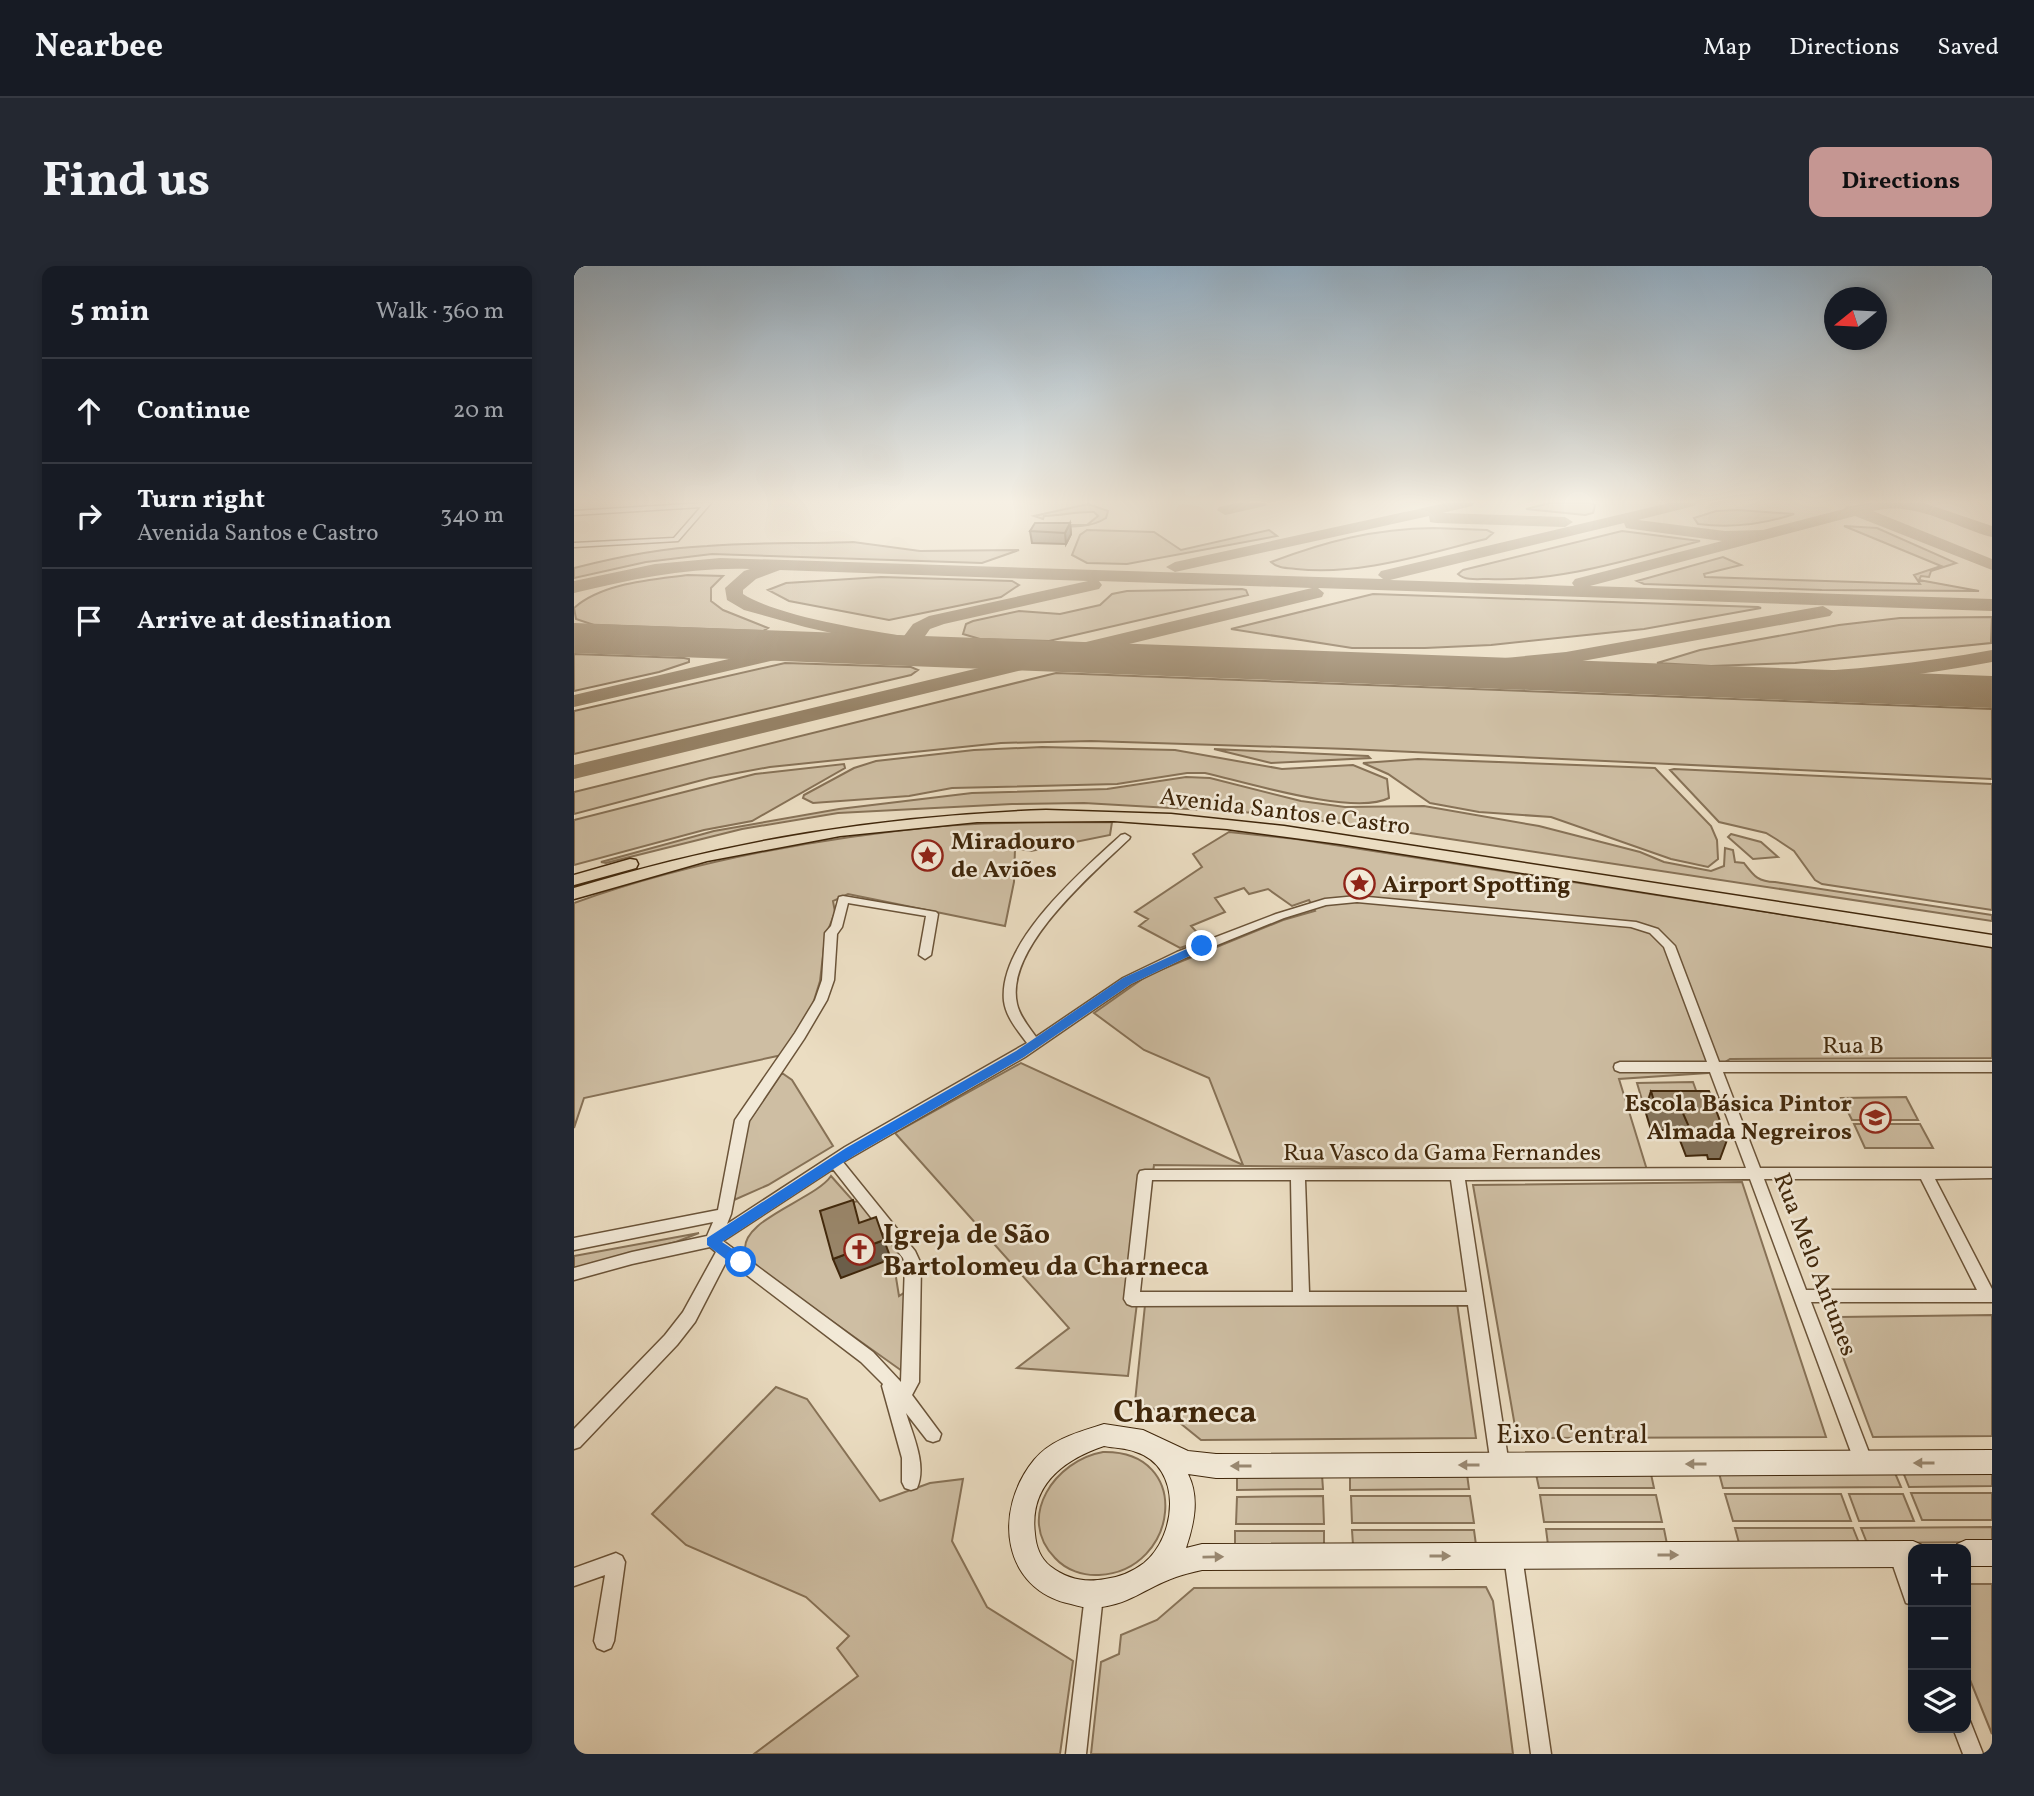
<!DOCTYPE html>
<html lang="en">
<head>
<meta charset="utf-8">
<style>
	:root { --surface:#171b24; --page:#242831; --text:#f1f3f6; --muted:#9ea1a6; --line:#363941; --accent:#c59692 }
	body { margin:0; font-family:Vollkorn,serif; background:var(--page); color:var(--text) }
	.controls { position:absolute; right:21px; bottom:21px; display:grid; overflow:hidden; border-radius:14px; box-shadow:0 4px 10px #0003 }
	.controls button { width:63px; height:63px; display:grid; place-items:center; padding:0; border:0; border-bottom:2px solid var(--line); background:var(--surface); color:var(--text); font:35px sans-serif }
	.compass { position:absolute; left:1250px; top:21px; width:63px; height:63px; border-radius:50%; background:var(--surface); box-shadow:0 4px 10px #0003; rotate:252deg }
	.stop { position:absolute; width:21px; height:21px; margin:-16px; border:5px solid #1a73e8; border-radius:50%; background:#fff }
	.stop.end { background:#1a73e8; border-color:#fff; box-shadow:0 2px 7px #0008 }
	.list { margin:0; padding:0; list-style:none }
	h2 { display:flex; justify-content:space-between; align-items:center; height:91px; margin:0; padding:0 28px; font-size:30px }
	h2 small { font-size:23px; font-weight:400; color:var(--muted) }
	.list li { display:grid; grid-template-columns:46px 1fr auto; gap:21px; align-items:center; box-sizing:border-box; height:105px; padding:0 28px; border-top:2px solid var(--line) }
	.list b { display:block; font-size:26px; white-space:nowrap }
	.list p { margin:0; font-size:23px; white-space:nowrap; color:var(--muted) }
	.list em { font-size:23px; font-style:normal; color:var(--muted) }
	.icon { flex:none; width:38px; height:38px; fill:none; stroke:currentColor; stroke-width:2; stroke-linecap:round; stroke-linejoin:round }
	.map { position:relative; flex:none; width:1418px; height:1488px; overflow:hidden; border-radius:14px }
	header { display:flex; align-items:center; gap:42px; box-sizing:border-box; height:98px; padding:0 35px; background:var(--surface); border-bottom:2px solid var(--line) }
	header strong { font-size:33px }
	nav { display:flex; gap:38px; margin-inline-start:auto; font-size:24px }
	.intro { display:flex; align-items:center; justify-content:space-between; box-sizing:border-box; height:168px; padding:0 42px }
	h1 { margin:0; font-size:49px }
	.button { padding:18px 32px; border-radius:14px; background:var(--accent); color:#111; font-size:24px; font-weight:700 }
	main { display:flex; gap:42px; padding:0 42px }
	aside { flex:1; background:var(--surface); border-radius:14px; box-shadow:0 4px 10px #0003 }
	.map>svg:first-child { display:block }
	.green { fill:#cebea3; stroke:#877257; stroke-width:2 }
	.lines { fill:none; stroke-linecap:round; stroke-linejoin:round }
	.taxiway { fill:#968266; fill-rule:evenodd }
	.runway { fill:#968266; fill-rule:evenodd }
	.minor-casing { stroke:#6b5439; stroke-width:3 }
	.secondary-casing { stroke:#40270b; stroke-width:2 }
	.primary-casing { stroke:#40270b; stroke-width:3 }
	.minor { fill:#f2e9d7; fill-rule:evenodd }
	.secondary { fill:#f2e9d7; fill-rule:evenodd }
	.primary { fill:#ebddc2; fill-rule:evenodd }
	.wall { fill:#84735b; stroke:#40270b; stroke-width:2 }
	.shaded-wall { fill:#6b5e4a; stroke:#40270b; stroke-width:2 }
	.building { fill:#99866a; stroke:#40270b; stroke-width:2 }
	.oneway { fill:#998871 }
	.route { fill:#1a73e8 }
	.labels { text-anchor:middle; stroke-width:5; stroke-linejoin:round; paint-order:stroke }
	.street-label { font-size:24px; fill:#40270b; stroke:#f2e9d7 }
	.poi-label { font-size:24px; font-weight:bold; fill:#40270b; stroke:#f2e9d7; text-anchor:start }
	.near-poi-label { font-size:28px; font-weight:bold; fill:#40270b; stroke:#f2e9d7; text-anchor:start }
	.near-street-label { font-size:28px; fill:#40270b; stroke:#f2e9d7 }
	.near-neighbourhood-label { font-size:32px; font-weight:bold; fill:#40270b; stroke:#f2e9d7 }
</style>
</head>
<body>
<header>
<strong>Nearbee</strong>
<nav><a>Map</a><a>Directions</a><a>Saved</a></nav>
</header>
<div class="intro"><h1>Find us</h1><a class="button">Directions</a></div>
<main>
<aside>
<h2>5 min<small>Walk · 360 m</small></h2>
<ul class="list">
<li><svg class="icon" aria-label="ahead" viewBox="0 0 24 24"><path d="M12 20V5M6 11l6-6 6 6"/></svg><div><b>Continue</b></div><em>20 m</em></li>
<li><svg class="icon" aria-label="right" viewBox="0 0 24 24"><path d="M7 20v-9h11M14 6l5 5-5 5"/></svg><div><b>Turn right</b><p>Avenida Santos e Castro</p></div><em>340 m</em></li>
<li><svg class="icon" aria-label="arrive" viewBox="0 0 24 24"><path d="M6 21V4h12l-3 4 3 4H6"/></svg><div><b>Arrive at destination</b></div></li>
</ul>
</aside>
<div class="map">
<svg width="1418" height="1488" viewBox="0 0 1418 1488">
	<rect width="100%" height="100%" fill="#ebddc2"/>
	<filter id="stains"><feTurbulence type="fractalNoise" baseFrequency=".00286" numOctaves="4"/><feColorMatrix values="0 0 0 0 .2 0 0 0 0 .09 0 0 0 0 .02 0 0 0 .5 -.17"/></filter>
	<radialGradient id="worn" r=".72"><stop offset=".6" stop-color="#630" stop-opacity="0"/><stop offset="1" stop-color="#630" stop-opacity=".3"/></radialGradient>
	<path class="green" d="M976,237H1016L1021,239L1019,247L1011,249L952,243Z
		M514,238L534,245L532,252C514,264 490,260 469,259H513L524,250L520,246C502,245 489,250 470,250L469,253L460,250Z
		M1164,244L1220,248C1188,259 1157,262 1124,258L1120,252L1142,245Z
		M1270,260L1303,262L1382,297L1357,305L1355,311L1347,310L1345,314L1405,325L1248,324L1070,318L1063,315L1149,291L1167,299L1130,308L1131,311L1346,318L1340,309L1367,300Z
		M860,262L913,264L919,267L912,273C850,288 786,310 722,303C713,302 703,302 697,296C753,275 799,263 860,262Z
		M513,264L580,266L607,284L695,264L703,270L553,298L513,297L498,289L506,269Z
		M1048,265L1126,275C1056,293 988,316 914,313C905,313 891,315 884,308L889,304Z
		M279,276L346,285L445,284L408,297L138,288L72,296L0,312V302C43,291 88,282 133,280C182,276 231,278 279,276Z
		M114,309L149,310L137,322V335L149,344L194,362L189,365L20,359L2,353L0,342C28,317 77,314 114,309Z
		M307,311L438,315L445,319L427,331L315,354L215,335L194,324L212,317Z
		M668,323L672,324L674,329L475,375L406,373L389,368L392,358L399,355L445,345L486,348L526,339L538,328L553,325Z
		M799,328L1184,341L1187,342L1070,363L917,379L851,382H778L657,363Z
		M1418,351L1417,377L1221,397L1137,400L1083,397L1126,384L1265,359L1326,352Z
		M0,388L110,392L115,393V396L85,406L0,425Z
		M211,397L337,401L344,404L337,409L0,488V445Z
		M482,407L1418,443V513L774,483L517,475L427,477L196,501L136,512L0,548V526Z
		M468,481L601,484L708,503L779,499L813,513L815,532C780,550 671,516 631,507H613L543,518L378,522L335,530L239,537L229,532L230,529L280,502L302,495L400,484Z
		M640,483L794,490L796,492L697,497Z
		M844,493L1081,502L1137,560L1143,574L1144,593L1134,601L1097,593L977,551L905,546L856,537L814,508L789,497Z
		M270,498L271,502L178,555L130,564L0,599V554L181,508Z
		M1100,503L1418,518V644L1248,618L1241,614L1220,585L1202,573L1192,567L1145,556L1096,504Z
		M612,511L636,512L727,535L771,541L850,540L965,560L1066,586L1090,596L1137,605L1150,600L1151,582L1159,584L1161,596L1170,597C1180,610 1184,616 1201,616L1418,649V655L790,560L683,547L510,537L438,538L264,547L168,563L32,597L27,596L140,565L265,543L398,527L533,523Z
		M538,556L536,569L457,585L441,582L440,616L431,660L274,628L259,635L261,646L251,672L246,715L238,741L208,789L10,832L0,862V637C117,595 245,572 368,560C424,555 482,557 538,556Z
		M655,566L722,573L1418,681V792L1156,793L1134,807L1045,813L1073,904L580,899L554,1110L443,1102L495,1062L321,867L447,797L669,899L635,812L570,784L520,747L574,709L709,654L741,645L735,634L718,640L694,623L675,628L670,622L641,632L651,646L617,660L630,674L606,682L565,660L574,653L561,646L628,601L619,588Z
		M1157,568L1187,576L1204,591L1179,593L1154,571Z
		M208,807L218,814L259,880L194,919L160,934L173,858Z
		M1119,816L1129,844H1071L1063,817Z
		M1332,831L1344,854H1278L1267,832Z
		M1280,858H1346L1359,882H1291Z
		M257,910L280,936L290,934L303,947L331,995L320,999L325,1030L333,1025L328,1105L189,1006L172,988C161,955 241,934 257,910Z
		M1168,916L1252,1171L943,1172L899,919Z
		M125,967L102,976L0,1003V990Z
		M883,1037L902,1172L627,1174L596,1149L561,1136L571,1039Z
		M1418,1049V1170L1299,1171L1260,1067L1265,1051Z
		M202,1121L233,1133L306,1235L356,1217L389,1213L378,1275L413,1341L499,1395L486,1488H180L284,1410L263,1382L275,1370L232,1331L112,1279L78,1248Z
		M529,1186C620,1184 605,1305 525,1309C509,1310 492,1304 481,1292C441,1251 482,1194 529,1186Z
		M1329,1206H1418V1220L1335,1221Z
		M1145,1207H1321L1327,1221L1149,1222Z
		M893,1208L895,1223L776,1224V1209Z
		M962,1208H1077L1080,1222H965Z
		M663,1209H748L749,1223L663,1224Z
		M1337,1227H1418V1254H1348Z
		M1151,1228H1267L1277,1255H1159Z
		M1275,1228H1329L1340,1255H1285Z
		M966,1229H1082L1088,1256H970Z
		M749,1230L750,1258H662L663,1231Z
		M777,1230H896L900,1257H778Z
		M1418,1261V1276L1293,1277L1287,1262Z
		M1161,1262H1279L1285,1277H1165Z
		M972,1263H1090L1093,1278L974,1279Z
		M778,1264H900L902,1279H779Z
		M661,1265H750V1280H661Z
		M1392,1318H1418V1468L1392,1404Z
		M912,1321L919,1335L939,1488H517L527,1396L545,1388L547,1369L583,1354L620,1322Z"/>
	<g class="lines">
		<path class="taxiway" d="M663,237H693L691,240L651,249L643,244L645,241Z
			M872,237H900L898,240L868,247L991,251L999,256L991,261L862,257L856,256L855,250L601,306L592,301L601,296Z
			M1095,237H1122L1120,240L1064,254L1151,265L1189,264L1270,243L1272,240L1283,239L1285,237H1350L1418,260V271C1379,261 1341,234 1299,245L1418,293V304L1281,250L1016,320L1418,333V345L744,322L750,327L748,331L0,513V499L434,395L376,389L368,392L231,361L170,344L153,334L151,322L170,305L176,303C115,301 59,313 0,327V315L81,298L146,292L809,313L804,309L807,305ZM1050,257L1052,262L1058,263L1148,275L1001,313L998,317L1000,320L816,314ZM206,304L514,315L355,350L339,358L330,370C290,364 201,349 169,328V324L182,313ZM525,315L738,322L441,393L444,389L441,385L434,383L349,373L356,363L370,358L525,323L528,319Z
			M1249,340L1259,346L1256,350L992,398L890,408L819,409L812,407L809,403L812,399L819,397L890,396L992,386Z
			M232,375L239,377L242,381L239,385L0,441V429Z
			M1418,384V396C1340,411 1261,419 1181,421C1161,421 1137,424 1117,419L1114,415L1117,411L1124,409C1223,409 1320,402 1418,384Z"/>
		<path class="runway" d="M0,357L1418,410V442L0,387Z"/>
		<defs>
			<path id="minor" d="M131,237H137L104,275L0,281V277L100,272L127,241L0,249V245Z
				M551,568L556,571L555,573C518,608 430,683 443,738C446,751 455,761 462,771L549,712L603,686L702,648L751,633L783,630L1062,656L1084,663L1101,680L1145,796H1418V806H1149L1186,902H1418V912L1361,913L1418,1023V1036H1237L1299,1197L1296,1203L1290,1205L1284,1203L1281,1197L1176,913L891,914L935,1199L932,1205L926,1207L920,1205L917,1199L894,1039L558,1040L553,1038L550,1033L564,909L566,905L571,904L1172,902L1136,806H1046L1041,804L1040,801L1041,798L1046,796H1133L1090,681L1076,667L1057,661L783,636L752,639L710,652L611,692L557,718L451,791L269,896L341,985L347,998L345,1116L338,1129L367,1168L365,1174L359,1176L353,1174L332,1147C339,1170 353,1199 343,1222L337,1224L331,1222L328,1216V1192L308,1120L309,1118L287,1096L153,994L121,1056L103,1079L6,1181L0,1183V1163L91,1069L109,1046L142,986L136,981L58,998L0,1014V1002L58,986L133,970L139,956L0,984V972L144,944L161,854L221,767L241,734L248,714L251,667L257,660L265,631L269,630L362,646L364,648L357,689L351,693L345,689L352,650L274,637L268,661L263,668L260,714L253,734L230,773L175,855L157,948L153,958L271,881L453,777C444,765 432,751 430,735C424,676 508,605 547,569ZM259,903L329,992L331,998L327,1116L299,1086L149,975ZM1190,913H1347L1403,1024H1232ZM578,914H717L719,1026H566ZM731,914H877L893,1026H735Z
				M1324,1279L1330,1282L1339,1305V1339L1332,1337L1315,1288L1318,1282Z
				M939,1281L945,1284L948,1290L977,1488H957L930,1290L933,1284Z
				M42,1287L48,1290L51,1296L40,1375L37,1382L30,1385L23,1382L20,1375L31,1309L0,1320V1302Z
				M520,1320L527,1322L529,1329L512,1488H492L511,1329L513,1322Z
				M1392,1453L1396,1455L1409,1488H1389L1379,1462H1392Z"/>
			<path id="secondary" d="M530,1158L569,1164L614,1185L642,1188L1418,1184V1208L642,1212L614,1208C626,1232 620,1258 612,1282L628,1278L1339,1275L1348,1279L1350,1283H1339V1301L628,1304C619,1306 610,1308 602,1311C570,1322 555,1340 518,1342C511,1342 504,1340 497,1338C427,1323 419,1244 460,1194C477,1173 505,1166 530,1158ZM530,1180C540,1182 552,1182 562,1186C609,1201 603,1270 570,1297C558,1306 546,1311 531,1313C510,1317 493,1313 476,1300C466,1292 462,1280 461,1268C455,1219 489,1194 530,1180Z
				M1392,1274H1418V1300H1392V1283H1381L1383,1278Z"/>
			<path id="primary" d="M472,544L597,548L710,560L1418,669V681L766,578L653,563L540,555L403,556L266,570L133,595L0,633V622C157,574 308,550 472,544Z
				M56,593L62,594L64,598L62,602L0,619V609Z"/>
		</defs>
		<use href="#minor" class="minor-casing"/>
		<use href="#secondary" class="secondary-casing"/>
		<use href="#primary" class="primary-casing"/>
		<use href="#minor" class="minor"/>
		<use href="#secondary" class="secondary"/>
		<use href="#primary" class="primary"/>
	</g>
	<path class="wall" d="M496,257L497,268L492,278L458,277L456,265Z
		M1077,825L1153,874L1146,893H1134L1133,889L1112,890L1102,864H1077L1071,844Z"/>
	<path class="shaded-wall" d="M496,257L497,268L492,278L491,267Z
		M310,974L317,993L267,1012L259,993Z"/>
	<path class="building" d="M461,257H496L491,267L456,265Z
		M1077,825H1135L1153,874H1141L1139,870H1119L1108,845H1083Z
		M279,934L285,957L302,951L310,974L259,993L246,945Z"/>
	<defs><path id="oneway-solid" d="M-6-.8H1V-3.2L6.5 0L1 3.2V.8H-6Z" transform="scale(1.75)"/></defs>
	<g class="oneway">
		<use href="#oneway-solid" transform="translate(1350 1197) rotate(180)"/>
		<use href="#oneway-solid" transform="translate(1122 1198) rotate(180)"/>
		<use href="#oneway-solid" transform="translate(895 1199) rotate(180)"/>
		<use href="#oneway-solid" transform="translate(667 1200) rotate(180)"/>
		<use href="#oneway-solid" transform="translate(1094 1289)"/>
		<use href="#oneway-solid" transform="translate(866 1290)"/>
		<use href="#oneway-solid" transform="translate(639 1291) rotate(-1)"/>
	</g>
	<linearGradient id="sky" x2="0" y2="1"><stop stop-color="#92acc0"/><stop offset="0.53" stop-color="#f6f0e4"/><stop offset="1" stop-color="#f6f0e4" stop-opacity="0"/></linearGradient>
	<rect width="1418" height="445" fill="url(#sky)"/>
	<path class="route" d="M628,676L634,680L632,682L557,718L450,791L281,889L148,976L172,992V1001H162L133,979V972L272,882L442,785L549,712Z"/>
	<defs>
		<symbol id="sight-ring" viewBox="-11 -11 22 22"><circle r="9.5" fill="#f2e9d7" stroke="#8f2418" stroke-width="1.5"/><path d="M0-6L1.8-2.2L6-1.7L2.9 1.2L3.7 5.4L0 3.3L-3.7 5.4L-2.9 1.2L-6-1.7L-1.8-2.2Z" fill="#8f2418"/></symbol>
		<symbol id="school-ring" viewBox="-11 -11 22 22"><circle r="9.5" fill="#f2e9d7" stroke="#8f2418" stroke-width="1.5"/><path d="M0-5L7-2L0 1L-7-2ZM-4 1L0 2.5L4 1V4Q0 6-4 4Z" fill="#8f2418"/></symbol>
		<symbol id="church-ring" viewBox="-11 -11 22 22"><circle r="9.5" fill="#f2e9d7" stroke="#8f2418" stroke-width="1.5"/><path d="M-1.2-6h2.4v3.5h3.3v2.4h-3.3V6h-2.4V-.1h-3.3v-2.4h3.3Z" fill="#8f2418"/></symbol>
	</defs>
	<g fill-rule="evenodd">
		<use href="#sight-ring" x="336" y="572" width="35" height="35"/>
		<use href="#sight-ring" x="768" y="600" width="35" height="35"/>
		<use href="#school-ring" x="1284" y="834" width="35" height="35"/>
		<use href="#church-ring" x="268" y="966" width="35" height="35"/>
	</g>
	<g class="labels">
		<g class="street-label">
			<text transform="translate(711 545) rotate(7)" y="8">Avenida Santos e Castro</text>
			<text x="1279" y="787">Rua B</text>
			<text x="868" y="894">Rua Vasco da Gama Fernandes</text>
			<text transform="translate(1242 998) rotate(69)" y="8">Rua Melo Antunes</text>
		</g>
		<g class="poi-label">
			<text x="377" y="583">Miradouro<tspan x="377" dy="28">de Aviões</tspan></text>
			<text x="808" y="626">Airport Spotting</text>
			<text x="1278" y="845" text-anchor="end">Escola Básica Pintor<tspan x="1278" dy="28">Almada Negreiros</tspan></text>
		</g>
		<g class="near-poi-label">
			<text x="309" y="977">Igreja de São<tspan x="309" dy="32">Bartolomeu da Charneca</tspan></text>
		</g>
		<g class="near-street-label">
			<text x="998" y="1177">Eixo Central</text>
		</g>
		<g class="near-neighbourhood-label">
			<text x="611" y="1156">Charneca</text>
		</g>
	</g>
	<rect width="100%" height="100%" filter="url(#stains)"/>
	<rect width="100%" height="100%" fill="url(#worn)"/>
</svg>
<div class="controls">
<button>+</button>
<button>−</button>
<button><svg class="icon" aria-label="layers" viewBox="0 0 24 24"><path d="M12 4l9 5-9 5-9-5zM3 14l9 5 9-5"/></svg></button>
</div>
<svg class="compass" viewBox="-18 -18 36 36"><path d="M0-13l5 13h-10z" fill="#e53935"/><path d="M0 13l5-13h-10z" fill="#9ea1a6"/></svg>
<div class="stop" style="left:167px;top:996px"></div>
<div class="stop end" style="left:628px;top:680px"></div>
</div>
</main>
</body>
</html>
